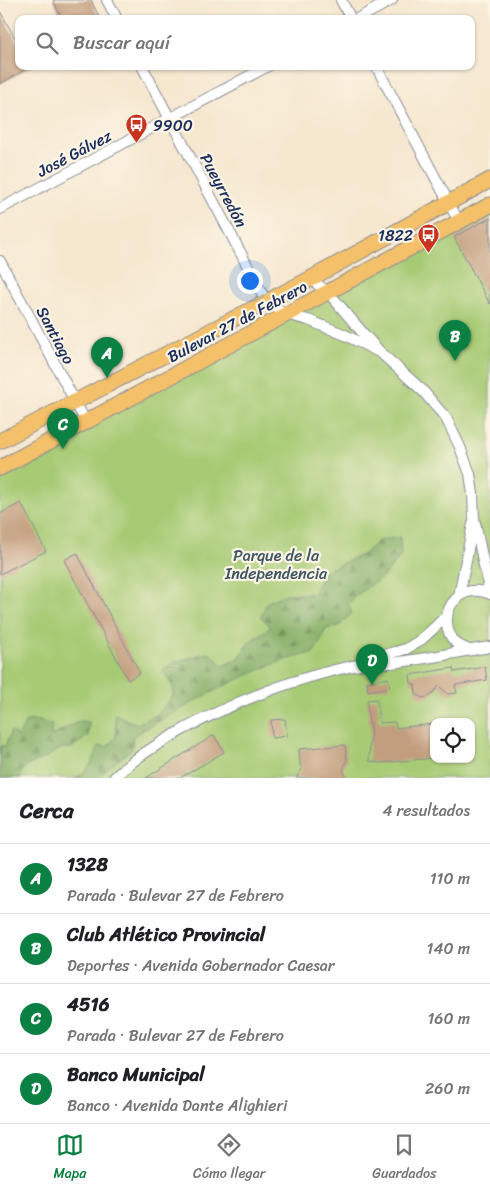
<!DOCTYPE html>
<html lang="es">
<head>
<meta charset="utf-8">
<style>
	:root { --surface:#fff; --page:#f6f6f6; --text:#202124; --muted:#757577; --line:#e0e0e0; --accent:#0b8043 }
	body { margin:0; font-family:Sriracha,sans-serif; background:var(--page); color:var(--text) }
	.controls { position:absolute; right:15px; bottom:15px; display:grid; overflow:hidden; border-radius:10px; box-shadow:0 1px 4px #0004 }
	.controls button { width:45px; height:45px; display:grid; place-items:center; padding:0; border:0; border-bottom:1px solid var(--line); background:var(--surface); color:var(--text); font:25px sans-serif }
	.you { position:absolute; left:249px; top:280px; width:18px; height:18px; margin:-12px; border:4px solid #fff; border-radius:50%; background:#1a73e8; box-shadow:0 0 0 8px #1a73e833 }
	.badge { display:grid; place-items:center; width:32px; height:32px; border-radius:50%; background:var(--accent); color:#fff; font-size:16px; font-weight:700 }
	.pin { position:absolute; translate:-50% -41px; filter:drop-shadow(0 1px 2px #0008) }
	.pin::after { content:''; position:absolute; top:26px; width:18px; height:15px; background:inherit; clip-path:polygon(0 0,100% 0,50% 100%) }
	.list { margin:0; padding:0; list-style:none }
	h2 { display:flex; justify-content:space-between; align-items:center; height:65px; margin:0; padding:0 20px; font-size:21px }
	h2 small { font-size:16px; font-weight:400; color:var(--muted) }
	.list li { display:grid; grid-template-columns:32px 1fr auto; gap:15px; align-items:center; box-sizing:border-box; height:70px; padding:0 20px; border-top:1px solid var(--line) }
	.list b { display:block; font-size:19px; white-space:nowrap }
	.list p { margin:0; font-size:16px; white-space:nowrap; color:var(--muted) }
	.list em { font-size:16px; font-style:normal; color:var(--muted) }
	.icon { flex:none; width:28px; height:28px; fill:none; stroke:currentColor; stroke-width:2; stroke-linecap:round; stroke-linejoin:round }
	.map { position:relative; flex:none; width:490px; height:778px; overflow:hidden }
	.search { position:absolute; background:var(--surface); box-shadow:0 1px 4px #0004; left:15px; right:15px; top:15px; height:55px; display:flex; align-items:center; gap:12px; box-sizing:border-box; padding:0 18px; border-radius:10px; color:var(--muted); font-size:19px }
	.sheet { height:345px; background:var(--surface) }
	nav { display:flex; justify-content:space-around; align-items:center; box-sizing:border-box; height:70px; border-top:1px solid var(--line); background:var(--surface); font-size:14px; color:var(--muted) }
	nav a { display:grid; justify-items:center; gap:2px }
	nav .on { color:var(--accent) }
	.map>svg:first-child { display:block }
	.green { fill:#a7cb74; stroke:#617d69; fill-rule:evenodd }
	.forest { fill:url(#forest-firs); stroke:#506f62 }
	.building { fill:#c39e7e }
	.lines { fill:none; stroke-linecap:round; stroke-linejoin:round }
	.minor-casing { stroke:#888b96; stroke-width:12 }
	.primary-casing { stroke:#888b96; stroke-width:17 }
	.minor { stroke:#fff; stroke-width:10 }
	.primary { stroke:#f4c16a; stroke-width:15 }
	.labels { text-anchor:middle; stroke-width:4.5; stroke-linejoin:round; paint-order:stroke }
	.poi-label { font-size:16px; fill:#1b2f5e; stroke:#fcf5e5; text-anchor:start }
	.street-label { font-size:16px; fill:#1b2f5e; stroke:#fcf5e5 }
	.park-label { font-size:16px; fill:#3e5664; stroke:#fcf5e5 }
</style>
</head>
<body>
<div class="map">
<svg width="490" height="778" viewBox="0 0 490 778">
	<defs>
		<pattern id="forest-firs" width="22" height="20" patternUnits="userSpaceOnUse" patternTransform="scale(1.25)"><rect width="22" height="20" fill="#85af66"/><path d="M5 1l3.5 6h-7zM16 11l3.5 6h-7z" fill="#6c8f57"/></pattern>
	</defs>
	<rect width="100%" height="100%" fill="#fcf5e5"/>
	<filter id="ink" filterUnits="userSpaceOnUse"><feTurbulence type="fractalNoise" baseFrequency=".02" numOctaves="2"/><feDisplacementMap in="SourceGraphic" scale="10" xChannelSelector="R" yChannelSelector="G"/><feConvolveMatrix kernelMatrix="1 2 1 2 8 2 1 2 1" color-interpolation-filters="sRGB"/></filter>
	<filter id="wash" filterUnits="userSpaceOnUse"><feTurbulence type="fractalNoise" baseFrequency=".0096" numOctaves="4" result="noise"/><feDisplacementMap in="SourceGraphic" scale="20" xChannelSelector="R" yChannelSelector="G"/><feGaussianBlur stdDeviation="1.12" result="paint"/><feColorMatrix in="noise" values="0 0 0 0 0 0 0 0 0 0 0 0 0 0 0 0 0 1.4 0 .05"/><feComposite in="paint" operator="in"/></filter>
	<g filter="url(#wash)">
		<rect width="100%" height="100%" fill="#f6e7cf"/>
		<path class="green" d="M490,205V778H0V468ZM434,722H471V759H434Z"/>
		<path class="forest" d="M400,537L401,555L385,575L358,594L348,604L352,613L339,626L326,629L322,639L313,653C301,656 290,658 279,662C228,681 180,709 133,736L132,749L96,778H74C88,775 94,758 99,746L107,747L116,737L115,714L137,724L157,715L173,696V687L163,670L175,662L206,653L211,654L223,666L239,658L250,641L271,627L261,617L267,602L286,594H313L325,571L364,554L378,541Z
			M26,721H40L52,725L51,736L80,721L89,722L88,736L71,748H62L47,757L26,766L20,775L21,778H0V747L6,745L11,731L18,737Z"/>
		<g id="blocks">
			<path class="building" d="M53,0H91L100,19H62Z
				M0,11L19,45V66H32L0,84Z
				M490,218V304L454,237Z
				M21,503L46,551L0,574V514Z
				M77,553L140,673L128,680L64,560Z
				M485,667L487,680L455,685L457,693L448,694L439,686L430,696L422,698L416,694L415,685L411,683L410,675L453,668L454,672Z
				M388,678L390,687L368,691L367,682Z
				M377,699L379,723L395,722L396,728L434,724V758L380,763L369,761L371,723L369,724L367,700Z
				M285,719L287,736L272,738L271,720Z
				M214,735L224,752L180,778H146Z
				M345,745L347,759L343,770L347,778H296L302,769L300,765L299,749Z"/>
		</g>
	</g>
	<g filter="url(#ink)">
		<use href="#blocks" fill-opacity="0" stroke="#888b96" stroke-width="1"/>
		<g class="lines">
			<defs>
				<path id="minor" d="M107,0L117,19
					M341,0L351,19
					M357,19L392,0
					M142,66L266,301L286,314L308,320L343,334L381,353
					M376,66L459,222
					M0,209L268,66
					M0,261L86,422
					M310,279L328,292L362,332L381,353L422,390L446,418L460,447L470,474L473,494L474,518L490,594
					M459,596L473,524
					M469,650C465,648 459,646 456,643C450,637 447,629 447,622C446,604 461,589 479,591C483,591 487,593 490,594
					M372,662L388,654L406,649L422,639L435,627L447,615
					M114,778C135,757 161,742 186,728C243,698 305,674 369,663C377,662 384,663 392,663C425,659 457,652 490,647"/>
				<path id="primary" d="M0,441L310,279L490,180
					M0,468L490,205"/>
			</defs>
			<use href="#minor" class="minor-casing"/>
			<use href="#primary" class="primary-casing"/>
			<use href="#minor" class="minor"/>
			<use href="#primary" class="primary"/>
		</g>
	</g>
	<defs>
		<symbol id="bus-pin" viewBox="-11 -11 22 30"><path d="M0 17L-7.5 6A9.5 9.5 0 1 1 7.5 6Z" fill="#c8321e" stroke="#fcf5e5"/><path d="M-5-6H5V4H4V6H2V4H-2V6H-4V4H-5ZM-3.5-4V0h7V-4ZM-3.5 1.2v1.5H-2V1.2ZM2 1.2v1.5H3.5V1.2Z" fill="#fff"/></symbol>
	</defs>
	<g fill-rule="evenodd">
		<use href="#bus-pin" x="124" y="112" width="25" height="34"/>
		<use href="#bus-pin" x="416" y="222" width="25" height="34"/>
	</g>
	<g class="labels">
		<g class="poi-label">
			<text x="153" y="131">9900</text>
			<text x="413" y="241" text-anchor="end">1822</text>
		</g>
		<g class="street-label">
			<text transform="translate(74 153) rotate(-28)" y="6">José Gálvez</text>
			<text transform="translate(224 190) rotate(62)" y="6">Pueyrredón</text>
			<text transform="translate(237 321) rotate(-28)" y="6">Bulevar 27 de Febrero</text>
			<text transform="translate(56 335) rotate(62)" y="6">Santiago</text>
		</g>
		<g class="park-label">
			<text x="276" y="561">Parque de la<tspan x="276" dy="18">Independencia</tspan></text>
		</g>
	</g>
</svg>
<div class="controls">
<button><svg class="icon" aria-label="locate" viewBox="0 0 24 24"><circle cx="12" cy="12" r="6"/><path d="M12 2v4M12 18v4M2 12h4M18 12h4"/></svg></button>
</div>
<div class="you"></div>
<div class="pin badge" style="left:107px;top:378px">A</div>
<div class="pin badge" style="left:455px;top:361px">B</div>
<div class="pin badge" style="left:63px;top:449px">C</div>
<div class="pin badge" style="left:372px;top:685px">D</div>
<div class="search"><svg class="icon" aria-label="search" viewBox="0 0 24 24"><circle cx="10" cy="10" r="6"/><path d="M15 15l6 6"/></svg>Buscar aquí</div>
</div>
<section class="sheet">
<h2>Cerca<small>4 resultados</small></h2>
<ul class="list">
<li><span class="badge">A</span><div><b>1328</b><p>Parada · Bulevar 27 de Febrero</p></div><em>110 m</em></li>
<li><span class="badge">B</span><div><b>Club Atlético Provincial</b><p>Deportes · Avenida Gobernador Caesar</p></div><em>140 m</em></li>
<li><span class="badge">C</span><div><b>4516</b><p>Parada · Bulevar 27 de Febrero</p></div><em>160 m</em></li>
<li><span class="badge">D</span><div><b>Banco Municipal</b><p>Banco · Avenida Dante Alighieri</p></div><em>260 m</em></li>
</ul>
</section>
<nav>
<a class="on"><svg class="icon" aria-label="map" viewBox="0 0 24 24"><path d="M3 6l6-2 6 2 6-2v14l-6 2-6-2-6 2zM9 4v14M15 6v14"/></svg>Mapa</a>
<a><svg class="icon" aria-label="directions" viewBox="0 0 24 24"><path d="M12 3l9 9-9 9-9-9zM9 14v-3h6M13 9l2 2-2 2"/></svg>Cómo llegar</a>
<a><svg class="icon" aria-label="saved" viewBox="0 0 24 24"><path d="M7 4h10v16l-5-4-5 4z"/></svg>Guardados</a>
</nav>
</body>
</html>
